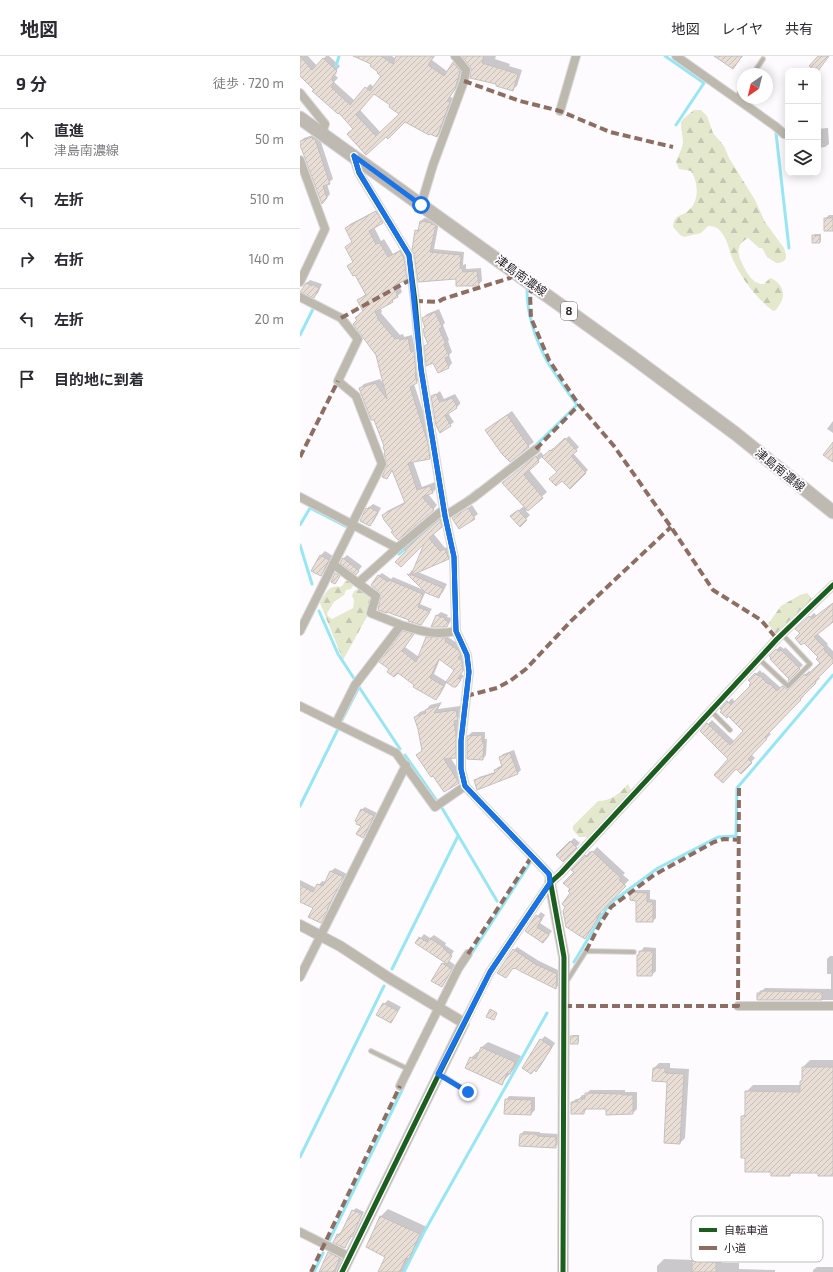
<!DOCTYPE html>
<html lang="ja">
<head>
<meta charset="utf-8">
<style>
	:root { --surface:#fff; --page:#f2f2f3; --text:#2b2b33; --muted:#7c7c81; --line:#e1e1e2 }
	body { margin:0; font-family:"Exo 2","Noto Sans JP",sans-serif; background:var(--page); color:var(--text) }
	.controls { position:absolute; right:12px; top:12px; display:grid; overflow:hidden; border-radius:8px; box-shadow:0 2px 10px #0003 }
	.controls button { width:36px; height:36px; display:grid; place-items:center; padding:0; border:0; border-bottom:1px solid var(--line); background:var(--surface); color:var(--text); font:20px sans-serif }
	.compass { position:absolute; left:437px; top:12px; width:36px; height:36px; border-radius:50%; background:var(--surface); box-shadow:0 2px 10px #0003; rotate:215deg }
	.stop { position:absolute; width:12px; height:12px; margin:-9px; border:3px solid #1a73e8; border-radius:50%; background:#fff }
	.stop.end { background:#1a73e8; border-color:#fff; box-shadow:0 1px 4px #0008 }
	.list { margin:0; padding:0; list-style:none }
	h2 { display:flex; justify-content:space-between; align-items:center; height:52px; margin:0; padding:0 16px; font-size:17px }
	h2 small { font-size:13px; font-weight:400; color:var(--muted) }
	.list li { display:grid; grid-template-columns:26px 1fr auto; gap:12px; align-items:center; box-sizing:border-box; height:60px; padding:0 16px; border-top:1px solid var(--line) }
	.list b { display:block; font-size:15px; white-space:nowrap }
	.list p { margin:0; font-size:13px; white-space:nowrap; color:var(--muted) }
	.list em { font-size:13px; font-style:normal; color:var(--muted) }
	.icon { flex:none; width:22px; height:22px; fill:none; stroke:currentColor; stroke-width:2; stroke-linecap:round; stroke-linejoin:round }
	.map { position:relative; flex:none; width:533px; height:1216px; overflow:hidden }
	header { display:flex; align-items:center; gap:24px; box-sizing:border-box; height:56px; padding:0 20px; background:var(--surface); border-bottom:1px solid var(--line) }
	header strong { font-size:19px }
	nav { display:flex; gap:22px; margin-inline-start:auto; font-size:14px }
	main { display:flex }
	aside { flex:1; background:var(--surface) }
	.map>svg:first-child { display:block }
	.forest { fill:url(#forest-firs) }
	.shadow { fill:#0003; fill-rule:evenodd }
	.lines { fill:none; stroke-linecap:round; stroke-linejoin:round }
	.stream { stroke:#97e6f4; stroke-width:3 }
	.building { fill:url(#building-hatch); stroke:#c5c0bd; fill-rule:evenodd }
	.service-casing { stroke:#dbd9db; stroke-width:6 }
	.minor-casing { stroke:#dbd9db; stroke-width:10 }
	.tertiary-casing { stroke:#dbd9db; stroke-width:12 }
	.primary-casing { stroke:#dbd9db; stroke-width:15 }
	.service { stroke:#bdb9af; stroke-width:4 }
	.minor { stroke:#bdb9af; stroke-width:8 }
	.tertiary { stroke:#bdb9af; stroke-width:10 }
	.primary { stroke:#bebab2; stroke-width:13 }
	.quiet { stroke:#8d6e63; stroke-width:4; stroke-dasharray:8 4; stroke-linecap:butt }
	.cycleway-casing { stroke:#fff; stroke-width:8 }
	.cycleway { stroke:#1b5e20; stroke-width:5 }
	.route { stroke:#1a73e8; stroke-width:5 }
	.labels { text-anchor:middle; stroke-width:3.5; stroke-linejoin:round; paint-order:stroke }
	.shield { fill:#fff; stroke:#686268; stroke-width:1 }
	.shield-label { font-size:11px; font-weight:bold; fill:#271f27 }
	.street-label { font-size:12px; fill:#271f27; stroke:#fff }
	.key { fill:#fff; stroke:#bebcbe; stroke-width:1 }
	.key-label { font-size:11px; fill:#271f27 }
</style>
</head>
<body>
<header>
<strong>地図</strong>
<nav><a>地図</a><a>レイヤ</a><a>共有</a></nav>
</header>
<main>
<aside>
<h2>9 分<small>徒歩 · 720 m</small></h2>
<ul class="list">
<li><svg class="icon" aria-label="ahead" viewBox="0 0 24 24"><path d="M12 20V5M6 11l6-6 6 6"/></svg><div><b>直進</b><p>津島南濃線</p></div><em>50 m</em></li>
<li><svg class="icon" aria-label="left" viewBox="0 0 24 24"><path d="M17 20v-9H6M10 6l-5 5 5 5"/></svg><div><b>左折</b></div><em>510 m</em></li>
<li><svg class="icon" aria-label="right" viewBox="0 0 24 24"><path d="M7 20v-9h11M14 6l5 5-5 5"/></svg><div><b>右折</b></div><em>140 m</em></li>
<li><svg class="icon" aria-label="left" viewBox="0 0 24 24"><path d="M17 20v-9H6M10 6l-5 5 5 5"/></svg><div><b>左折</b></div><em>20 m</em></li>
<li><svg class="icon" aria-label="arrive" viewBox="0 0 24 24"><path d="M6 21V4h12l-3 4 3 4H6"/></svg><div><b>目的地に到着</b></div></li>
</ul>
</aside>
<div class="map">
<svg width="533" height="1216" viewBox="0 0 533 1216">
	<defs>
		<pattern id="forest-firs" width="22" height="20" patternUnits="userSpaceOnUse"><rect width="22" height="20" fill="#e4e9ce"/><path d="M5 1l3.5 6h-7zM16 11l3.5 6h-7z" fill="#c4c7b1"/></pattern>
		<pattern id="building-hatch" width="6" height="6" patternUnits="userSpaceOnUse"><rect width="6" height="6" fill="#e9ded6"/><path d="M-1 1l2-2M0 6l6-6M5 7l2-2" fill="none" stroke="#c8beb8"/></pattern>
	</defs>
	<rect width="100%" height="100%" fill="#fefbfe"/>
	<path class="forest" d="M394,54H401L407,60L413,77L424,90L429,102L455,144L465,166L484,192L486,199V202L484,205L479,207H476L467,201L462,192H459L448,182C433,190 439,202 445,213C448,218 452,225 458,227C459,228 463,228 464,228L470,222C477,224 484,232 483,239C483,245 479,249 476,254L473,255C457,243 441,222 433,204C429,195 428,184 421,176C418,171 413,170 408,170L401,177L384,181L380,179L373,171C374,157 382,161 389,154C400,144 398,126 391,115L379,113L376,106C378,99 382,94 383,86C383,78 378,68 384,62C387,59 391,57 394,54Z
		M45,525H50L53,530L51,533L46,534L44,539L34,546L27,557L28,560L32,563L53,552L54,544L52,540L54,535L60,532L73,542L68,559L43,604L20,547C24,539 29,528 40,531L43,529Z
		M507,537L510,540L512,544L476,578L468,568L481,550L500,539Z
		M328,728L332,736L290,781H279L273,774V770L298,745C311,745 319,738 328,728Z"/>
	<path class="shadow" d="M0,0H8L17,10L26,0H29L40,10L35,16L37,17L35,19L38,22L34,26L55,45L70,28L74,31L83,19L73,7L54,0H92L96,3L97,0H135L132,4L148,16L158,3L164,11L159,28L150,41L154,42L142,76L137,80L104,65L66,97L54,73L39,55L0,18ZM74,37L91,49L100,58L81,77L60,54Z
		M163,0H196L195,3L210,8L209,10L222,14L217,30L212,34L198,28L171,10Z
		M416,0H443L433,12Z
		M528,72L529,88L525,91L518,92V73Z
		M16,78L19,80L33,123L27,128L30,138L25,144L0,86L4,82Z
		M81,152L87,162L82,166L74,171L81,185L84,183L93,198L105,191L111,218L106,222L98,226L102,236L92,245L80,252L82,255L81,257L100,279L103,278L104,281L112,279L121,322L114,328L132,383L134,398L130,402L113,405L122,431L135,426L137,432L133,436L128,438L137,449L133,454L94,475L83,460L87,455L105,446L93,414L87,422L89,409L85,390L74,362L60,332L64,328L80,323L85,330L64,255L58,244L66,238L55,218L49,210L54,205L46,191L53,185L46,173L50,168Z
		M529,159H533V174L525,163Z
		M124,162L135,163L139,166L134,193L164,196L163,209L166,208V213L181,212L182,225L178,229L157,222L119,225L116,175L120,171L121,165Z
		M515,178H521V185L520,186L513,180Z
		M10,224L22,228L18,237L14,241L6,227Z
		M139,253L145,267L143,269L149,284L148,285L152,296L149,299L152,307L149,311L138,316L126,290L128,287L123,262L127,258Z
		M140,335L144,343L155,338L160,346V348L156,352L148,357L154,366L150,369L132,341Z
		M212,355L234,386L210,405L187,374L192,369Z
		M533,365V377L527,373Z
		M269,380L279,391L273,397L288,414L270,431L243,400L229,414L247,436L226,455L230,459L220,469L215,457L224,450L203,427L241,396L244,400L253,392L254,393Z
		M73,448L81,452L74,465L70,469L67,453Z
		M172,449L178,458L160,472L153,462Z
		M144,460L146,466L133,477L145,492L149,490L152,498L148,502L118,516L147,528L143,536L139,540L127,536L109,518L112,514H114L127,484L107,495L110,489Z
		M25,495L33,500L25,515L21,519L13,514L21,499Z
		M47,499L62,510L56,518L43,503Z
		M82,517L91,523L93,521L126,535L120,548L132,553L124,564H110L82,538L78,520Z
		M533,547V565L517,577L528,588L527,589L533,595V606L518,621L520,622L503,639L504,640L496,648L469,677L471,678L451,698L455,702L441,717L429,703L401,675L412,664L435,686L445,675L422,653L432,642L435,646L451,630L452,627L449,624L460,614L462,617L463,616L481,632L487,626L493,630L509,615L511,617L521,606L520,601L497,573L514,557L517,560Z
		M141,556L148,559L147,561L152,562L150,566L147,570H132L137,559Z
		M108,572L117,574L105,591L119,601L127,582L131,578H149L148,581L163,591L164,594L161,598L166,601L167,610L161,618L164,620L156,630L147,626L140,639L136,643L98,616L104,576ZM140,603L155,614L147,626L134,618Z
		M480,590L484,593L485,591L503,609L489,623L479,613L480,612L470,600Z
		M142,646L138,653L160,650L162,659L158,662L160,673V696L155,701H150L163,721L158,726L117,699L123,694L119,672L115,661L120,656L126,654L130,649Z
		M172,676H185V683H187L186,699L183,703L168,702V680Z
		M214,694L221,714L217,718L175,725L179,721L195,716V714L198,711L203,709L200,701L203,698Z
		M65,751L77,757L66,778L63,781L61,754Z
		M274,782L280,787L263,805L257,799Z
		M297,791L325,817L323,819L329,824L300,856L302,857L289,877L285,882L271,833L275,816L273,814L290,795L292,797Z
		M35,812L47,818L40,828L24,862L20,866L14,852L0,844V824L16,832L22,825L26,826L31,815Z
		M334,834H350V843L356,844V862L353,865L331,837Z
		M241,856L245,859L240,867L252,875L247,882L226,874Z
		M124,878L130,882L134,879L146,887L145,889L154,895L148,904L155,909L145,926L142,930L133,924L145,905L117,887Z
		M217,891L239,905L260,915L259,929L256,932L215,910L214,894Z
		M344,891L356,892V915L352,919L338,899Z
		M530,900H533V944H458V938L465,932L531,933V918H527V903Z
		M88,944L101,951L94,962L91,966L78,959L84,948Z
		M273,979H279V986L278,987L271,981Z
		M245,980L255,987L240,1011L236,1015L241,984Z
		M188,986L221,1000L216,1011L202,1027L171,1002L177,996L180,997L182,991Z
		M510,1004H533V1119L519,1116H493L490,1119L472,1115L446,1101L442,1061L446,1057V1036L453,1029H501L503,1024V1011Z
		M359,1007H370V1012L389,1013L385,1082L380,1087L368,1025L354,1012Z
		M290,1034H325V1036H337V1053L333,1057L307,1052H287L284,1057L272,1046L276,1043H279L282,1039H286V1038Z
		M209,1040L235,1041V1054L231,1058L206,1044Z
		M224,1075L240,1076V1077L259,1078L258,1088L255,1091L221,1078Z
		M56,1152L64,1156L54,1177L45,1191L35,1186L38,1178L41,1176L43,1177L53,1155Z
		M88,1153L127,1171L116,1195L110,1201L103,1216H79L87,1200L81,1160Z
		M34,1192L45,1197L36,1216H20L29,1197Z
		M400,1199L422,1200V1207H439V1213L475,1214V1216H357V1210L364,1203L395,1204Z
		M517,1211H533V1216H513V1214Z"/>
	<g class="lines">
		<path class="stream" d="M365,0L404,27L376,69
			M36,10L39,0
			M476,77L489,192
			M227,234C227,259 236,284 247,305C256,320 267,335 277,349L234,391
			M0,279L13,253
			M167,442L177,434
			M0,469L10,452L47,471
			M0,489L12,528
			M99,498L140,462
			M19,555L38,598L55,624
			M42,664L59,631L100,693
			M105,699L137,745
			M0,750L38,673
			M142,752L197,845
			M170,900L230,807
			M274,906L309,848L358,812L418,781L436,780L437,732L533,619
			M92,913L158,780
			M0,1101L84,930
			M29,1185L104,1030
			M14,1216L23,1197
			M104,1216L123,1178L247,957"/>
	</g>
	<path class="building" d="M0,0L12,14L23,2L37,15L32,21L33,22L32,24L34,27L31,31L50,49L65,31L70,35L81,20L77,17L78,16L70,10L71,8L53,0H81L93,8L96,0H134L128,9L144,20L153,6L160,15L155,33L147,45L150,46L137,81L130,78L129,79L105,66L88,83L86,81L66,99L47,78L53,73L39,57L38,58L12,35L14,34L0,20ZM74,38L90,49L89,51L99,58L76,80L56,59Z
		M162,0H184L182,7L218,18L213,35L196,30V28L170,22L171,12Z
		M414,0H442L433,13Z
		M518,0H529L518,15H516L509,10Z
		M12,81L13,83H15L30,128L23,130L27,142L22,148L0,89V85Z
		M76,155L83,167L69,175L76,188L80,187L88,201L100,195L104,202L107,223L94,230L98,241L92,244L93,246L75,256L78,261L77,262L95,283L99,282L100,284L108,282L111,296L114,294L116,318L115,319L117,327L110,331L128,387L130,403L108,407L117,434L130,430L133,437L122,441L134,454L98,484L91,476L93,475L84,464L82,459L105,447L92,414L87,423L82,421L87,409L84,397L85,396L83,391L84,390L74,364H71L59,332L75,327L87,343L76,299L53,268L57,264L55,262L63,255L57,244L66,239L55,219L53,220L47,210L53,206L45,191L52,186L45,172Z
		M524,162H533V175H524Z
		M120,165L132,167L131,168L136,169L130,196L161,199L160,212H162L163,216L177,215L179,230H156V223L118,226L114,198L112,194L115,174L118,175Z
		M512,179L520,180V187H512Z
		M6,227L12,230V228L19,232L14,242L0,236Z
		M135,256L142,271L139,273L146,288L144,289L149,300L145,302L149,312L138,317L133,307L126,310L124,290L128,288L124,279V277L123,273L125,272L122,262Z
		M136,338L140,346L152,342L157,350L156,351L157,352L145,360L151,370L140,377L136,369L131,340Z
		M207,359L229,391L210,406L202,398L185,374Z
		M265,382L277,395L271,400L286,417L270,433L262,425L256,430L249,423L257,416L242,401L250,394L251,395Z
		M533,386V406L523,399Z
		M236,400L239,406L224,419L243,442L228,455L202,427Z
		M69,451L78,456L70,470L60,465L66,452L68,453Z
		M168,452L175,463L159,473L152,462Z
		M218,454L227,464L220,471L210,460Z
		M140,463L142,471L129,482L140,495L145,493L149,503L112,519L143,532L139,542L126,537L107,518L111,519L124,488L101,511L95,506L106,495L105,493Z
		M20,499L29,504L21,520L11,515Z
		M43,502L59,515L56,519L40,507Z
		M35,517L40,520L35,528L31,526Z
		M78,519L88,526L89,524L123,538L118,551L130,556L121,569L108,565L109,564L87,556V557L78,554L81,539L79,536L71,529Z
		M533,547V566L514,581L525,592L524,594L533,603V607L515,625L516,627L500,643L501,644L492,653L465,681L467,683L448,703L452,707L441,718L436,713L423,727L414,719L428,703L400,675L407,667L430,689L443,675L428,660L427,662L420,656L422,654L420,653L427,645L431,649L450,630L449,629L451,627L448,624L455,617L458,620L459,619L468,628L469,627L477,635L482,630L487,633H489L505,618L506,620L508,618L520,607L516,603L518,601L504,587L501,589L495,582L500,577L495,573L509,560L512,563Z
		M136,559L145,562V564L149,566L147,571H131Z
		M103,575L114,578L102,595L116,606L126,581L146,582L145,585L159,595L161,598L158,602L162,605L163,609L161,610L163,611V615L158,622L161,624L156,631H153L146,626L154,614L139,603L130,622L144,630L136,644L113,631L114,629L98,617L94,621L87,616L89,613L79,606Z
		M476,593L479,596L481,594L500,613L488,625L489,623L470,603L471,602L469,600Z
		M139,649L134,657L156,654L158,664L154,665L156,678V702L144,703L159,727L144,736L133,720L131,721L116,699L122,695L118,673L114,661L126,657L125,654Z
		M182,679V686H184L183,704L167,703V680Z
		M210,697L218,718L177,734L174,724L195,717L194,714L202,711L199,701Z
		M61,753L74,760L63,782L56,778L61,770L56,768L57,766L55,765Z
		M270,785L277,792L263,806L256,799Z
		M292,795L321,822L319,824L326,830L296,861L298,862L285,883L266,871L263,855L265,851L262,848L270,837L268,835L270,833L263,827L274,816L271,814L285,799L287,801Z
		M30,815L44,821L27,853L28,854L21,867L8,861L13,852L0,846V829L13,836L17,828L23,830Z
		M330,836L347,837V846H353V866H336V845L330,844Z
		M236,859L242,863L237,871L249,879L243,887L225,875Z
		M119,881L127,886L129,882L144,891L143,892L152,900L147,908L115,887Z
		M213,893L235,908L257,918L256,933L222,916L215,912L214,913L213,912L206,922L197,917Z
		M339,895H353L352,920H337V899H339Z
		M142,907L152,913L142,931L131,925Z
		M460,935L522,936V944H457V937H460Z
		M83,947L98,955L91,967L76,959Z
		M190,953L197,957L194,964L186,961Z
		M270,980H278V988H270Z
		M240,983L252,991L236,1016L234,1014L231,1018L222,1012Z
		M181,991L215,1006L210,1018L207,1017L202,1029L165,1012L170,1001L176,1003Z
		M502,1011H533V1120H518V1117H490V1120H471V1116H445V1102H441V1060H445V1035L500,1036V1025H502Z
		M353,1012H365V1017L384,1018L380,1088L364,1087L367,1026L352,1025Z
		M285,1037L322,1038V1039H333V1058L306,1059V1053H284V1058H271V1046H278V1043H285Z
		M205,1043L232,1044L231,1059L204,1058Z
		M220,1078H237V1080L256,1081V1092L219,1090Z
		M52,1154L62,1158L52,1181L51,1180L45,1192L33,1187L37,1178L40,1179Z
		M80,1160L120,1178L109,1203L106,1202L100,1216H78L85,1201L66,1191Z
		M28,1196L40,1202L34,1216H19Z
		M392,1205L416,1206V1216H392Z"/>
	<g class="lines">
		<defs>
			<path id="service" d="M453,18L463,3
				M436,42L443,32
				M459,603L488,630L510,608L482,578
				M411,655L430,674
				M267,925L286,895L334,896
				M71,995L108,1013
				M140,1018L168,1036"/>
			<path id="minor" d="M376,0L475,70L484,78
				M0,37L25,68L22,78
				M260,55L276,0
				M54,102L59,117L109,199L115,245L121,313L145,460L154,501L156,575L167,599L169,616L161,685V713L165,730L249,818L250,827
				M0,104L25,173L0,226
				M121,149L133,109L164,25L166,14L155,0
				M0,241L41,262L58,283L38,325L56,340L82,408L52,468
				M0,441L97,492
				M145,460L173,442L236,393
				M33,508L58,527
				M101,569C121,575 135,580 156,575
				M0,575L53,469
				M0,650L96,697L135,751L165,730
				M36,667L55,629L101,569L71,557L76,540L58,527L97,492L144,453
				M0,921L106,709
				M438,950H533
				M164,967L190,916L250,827L261,817L477,583L533,529
				M100,1030L158,913L168,898
				M0,1176L50,1201"/>
			<path id="tertiary" d="M250,827L264,901L263,1216
				M0,869L40,890L89,922L164,967L42,1216"/>
			<path id="primary" d="M0,62L331,300L436,378L533,456"/>
		</defs>
		<use href="#service" class="service-casing"/>
		<use href="#minor" class="minor-casing"/>
		<use href="#tertiary" class="tertiary-casing"/>
		<use href="#primary" class="primary-casing"/>
		<use href="#service" class="service"/>
		<use href="#minor" class="minor"/>
		<use href="#tertiary" class="tertiary"/>
		<use href="#primary" class="primary"/>
		<path class="quiet" d="M164,25L220,45L260,55L310,76L373,91
			M234,230L230,237L231,262L249,304L279,349L314,390L371,471L413,534L461,564L477,583
			M115,245L138,246L143,243L210,222L215,216
			M41,262L112,223
			M236,393L279,349
			M0,401L38,325
			M166,640L197,632L210,625L226,613L271,565L371,471
			M286,895L300,868L311,851L354,819L414,786L424,783L439,784
			M168,898L232,800
			M264,950H438L439,731
			M11,1216L100,1030"/>
		<defs>
			<path id="cycleway" d="M54,100L59,117L109,199L115,245L121,313L145,460L154,501L156,575L167,599L169,616L161,685V713L165,730L249,818L264,901L263,1216
				M42,1216L139,1018L190,916L250,827L261,817L477,583L533,529"/>
		</defs>
		<use href="#cycleway" class="cycleway-casing"/>
		<use href="#cycleway" class="cycleway"/>
	</g>
	<g class="lines">
		<path class="route" d="M121,149L54,100L59,116L109,199L121,313L145,460L154,501L156,575L167,599L169,616L161,685V713L165,730L249,818L250,827L190,916L138,1018L168,1036"/>
	</g>
	<g class="labels">
		<rect class="shield" x="261" y="246" width="16" height="18" rx="3"/>
		<g class="shield-label">
			<text x="269" y="259">8</text>
		</g>
		<g class="street-label">
			<text transform="translate(221 220) rotate(36)" y="4">津島南濃線</text>
			<text transform="translate(480 414) rotate(39)" y="4">津島南濃線</text>
		</g>
	</g>
	<rect x="391" y="1160" width="132" height="46" rx="6" class="key"/>
	<rect x="399" y="1172" width="18" height="4" fill="#1b5e20"/>
	<rect x="399" y="1190" width="18" height="4" fill="#8d6e63"/>
	<g class="key-label">
		<text x="424" y="1178">自転車道</text>
		<text x="424" y="1196">小道</text>
	</g>
</svg>
<div class="controls">
<button>+</button>
<button>−</button>
<button><svg class="icon" aria-label="layers" viewBox="0 0 24 24"><path d="M12 4l9 5-9 5-9-5zM3 14l9 5 9-5"/></svg></button>
</div>
<svg class="compass" viewBox="-18 -18 36 36"><path d="M0-13l5 13h-10z" fill="#e53935"/><path d="M0 13l5-13h-10z" fill="#7c7c81"/></svg>
<div class="stop" style="left:121px;top:149px"></div>
<div class="stop end" style="left:168px;top:1036px"></div>
</div>
</main>
</body>
</html>
